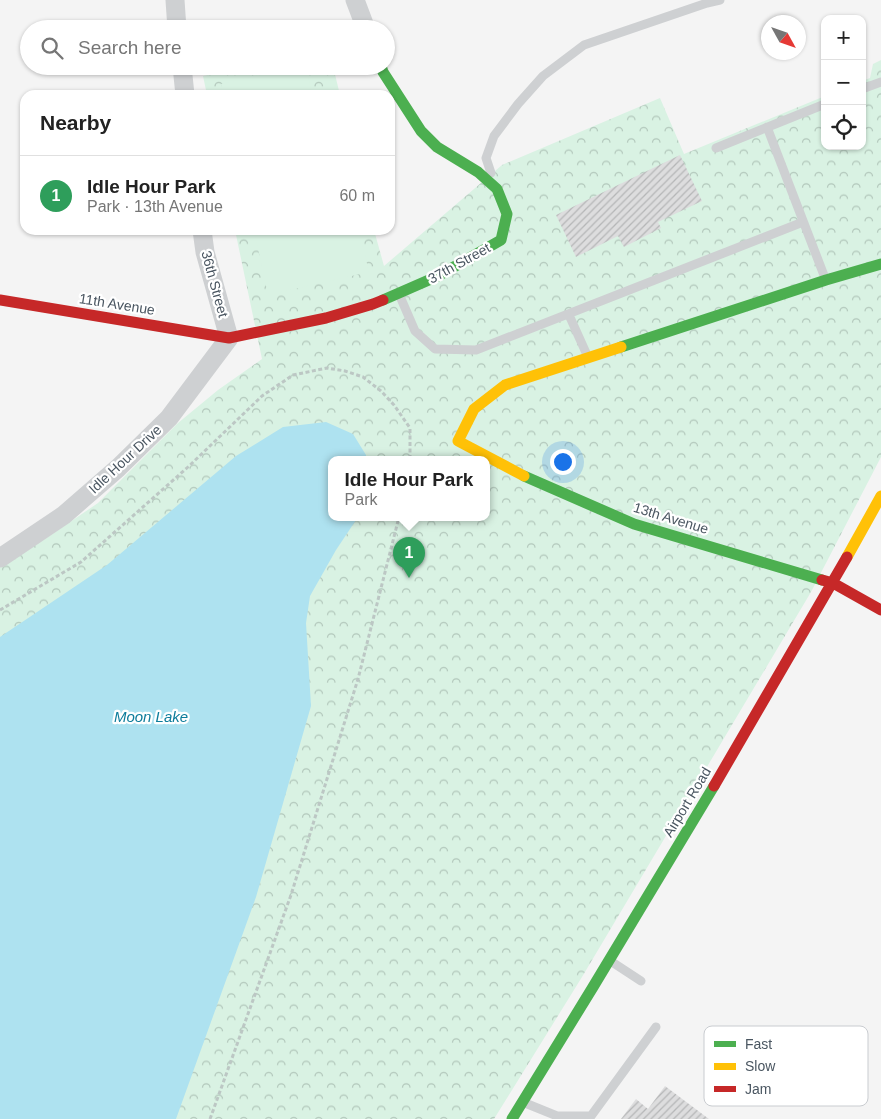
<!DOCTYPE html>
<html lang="en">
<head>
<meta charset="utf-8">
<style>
	:root { --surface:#fff; --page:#f2f2f2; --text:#222; --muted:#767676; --line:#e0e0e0; --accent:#868d94 }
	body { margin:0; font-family:Arial,sans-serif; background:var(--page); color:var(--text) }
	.controls { position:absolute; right:15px; top:15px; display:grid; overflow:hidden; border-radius:10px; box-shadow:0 1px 4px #0004 }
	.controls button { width:45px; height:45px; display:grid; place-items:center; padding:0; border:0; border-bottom:1px solid var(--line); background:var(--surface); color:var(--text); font:25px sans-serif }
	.compass { position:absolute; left:761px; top:15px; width:45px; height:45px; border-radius:50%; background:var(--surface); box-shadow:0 1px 4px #0004; rotate:130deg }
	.you { position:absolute; left:562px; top:461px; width:18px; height:18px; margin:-12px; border:4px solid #fff; border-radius:50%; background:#1a73e8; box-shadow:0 0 0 8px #1a73e833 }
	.badge { display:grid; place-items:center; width:32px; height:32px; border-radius:50%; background:var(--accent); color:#fff; font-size:16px; font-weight:700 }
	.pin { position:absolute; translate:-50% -41px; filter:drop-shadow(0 1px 2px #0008) }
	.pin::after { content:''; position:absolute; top:26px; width:18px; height:15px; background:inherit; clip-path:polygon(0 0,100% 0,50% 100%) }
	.popup { position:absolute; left:328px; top:456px; width:162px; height:65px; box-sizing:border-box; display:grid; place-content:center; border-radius:10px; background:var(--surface); filter:drop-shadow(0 1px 4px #0005); font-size:16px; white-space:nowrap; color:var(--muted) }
	.popup b { font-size:19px; color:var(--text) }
	.popup::after { content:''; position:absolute; left:50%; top:100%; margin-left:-10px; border:10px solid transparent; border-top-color:var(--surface) }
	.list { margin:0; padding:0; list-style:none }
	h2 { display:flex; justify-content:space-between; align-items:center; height:65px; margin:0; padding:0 20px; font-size:21px }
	h2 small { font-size:16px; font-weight:400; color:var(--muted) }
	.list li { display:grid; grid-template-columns:32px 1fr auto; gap:15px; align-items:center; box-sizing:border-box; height:80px; padding:0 20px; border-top:1px solid var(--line) }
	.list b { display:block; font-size:19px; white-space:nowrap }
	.list p { margin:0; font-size:16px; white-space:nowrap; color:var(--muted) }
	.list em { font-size:16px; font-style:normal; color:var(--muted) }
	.icon { flex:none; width:28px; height:28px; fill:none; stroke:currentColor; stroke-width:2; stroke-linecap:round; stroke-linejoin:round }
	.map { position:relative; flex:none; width:881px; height:1119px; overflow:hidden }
	.search { position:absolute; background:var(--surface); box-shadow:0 1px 4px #0004; left:20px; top:20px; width:375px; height:55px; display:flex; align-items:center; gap:12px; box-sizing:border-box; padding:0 18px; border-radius:28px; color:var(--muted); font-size:19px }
	.panel { position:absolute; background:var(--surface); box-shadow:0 1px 4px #0004; left:20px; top:90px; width:375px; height:145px; border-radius:15px }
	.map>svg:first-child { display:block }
	.park { fill:url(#park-crowns); fill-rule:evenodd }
	.pitch { fill:#d9f2e3 }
	.water { fill:#aee2f0 }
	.building { fill:url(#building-hatch) }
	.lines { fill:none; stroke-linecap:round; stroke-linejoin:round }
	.path { stroke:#bcc7c4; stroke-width:3; stroke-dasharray:4 2.5; stroke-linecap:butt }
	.lane { stroke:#ced0d2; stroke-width:9 }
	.street { stroke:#ced0d2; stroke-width:19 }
	.fast { stroke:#4caf50; stroke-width:11 }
	.slow { stroke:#ffc107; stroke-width:11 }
	.jam { stroke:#c62828; stroke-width:11 }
	.labels { text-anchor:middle; stroke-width:4.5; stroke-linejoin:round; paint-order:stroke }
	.street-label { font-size:14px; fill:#4a5661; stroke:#fff }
	.water-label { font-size:15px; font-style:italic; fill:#0c7c9b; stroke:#fff }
	.key { fill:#fff; stroke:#c9ccd0; stroke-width:1 }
	.key-label { font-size:14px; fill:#4a5661 }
</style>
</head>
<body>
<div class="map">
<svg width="881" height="1119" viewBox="0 0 881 1119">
	<defs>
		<pattern id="park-crowns" width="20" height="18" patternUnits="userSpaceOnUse" patternTransform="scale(1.25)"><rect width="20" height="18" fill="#d9f2e3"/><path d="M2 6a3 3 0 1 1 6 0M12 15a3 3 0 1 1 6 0" fill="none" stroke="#b2c7bb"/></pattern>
		<pattern id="building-hatch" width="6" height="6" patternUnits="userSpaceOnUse" patternTransform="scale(1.25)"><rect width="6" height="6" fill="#ddddde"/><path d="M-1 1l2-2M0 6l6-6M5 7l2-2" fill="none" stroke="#b5b6b7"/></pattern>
	</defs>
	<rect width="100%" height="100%" fill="#f4f4f4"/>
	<path class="park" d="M881,60V457L811,592L582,977L494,1119H0V565L45,539L98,503L178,423L218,390L262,359L235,230H374L384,266L502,165L660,98L684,154L825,96V146H862V81L870,78L873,64ZM332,459H486V517H332Z
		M250,66H333L340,95H207L203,76Z"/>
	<path class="pitch" d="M299,66H306L312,95H224L221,84Z
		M254,230H359L369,272L268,295Z"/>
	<path class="water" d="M326,422L353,434L366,455V459H332V517H358L336,550L310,596L306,623L311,706L256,897L176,1119H0V637L107,565L236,456L283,427Z"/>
	<path class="building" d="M680,155L702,201L658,222L661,228L624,247L618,236L576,257L556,215Z
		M665,1086L709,1119H621L636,1099L648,1109Z"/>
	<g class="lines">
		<path class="path" d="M0,610L81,562L188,467L262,396L293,375L327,368L345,371L363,377L381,391L394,405L410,428V459
			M210,1119L291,895L358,679L399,517"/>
		<path class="lane" d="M707,3L720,0
			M862,89L881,82
			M767,127L825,278
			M716,148L825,104
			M491,173L486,158L494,136L518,104L543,76L584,45L707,3L708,0
			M399,294L415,331L435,349L476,350L803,222
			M569,315L587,355
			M612,962L641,981
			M797,1070L817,1101
			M525,1103L557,1116H591L656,1027"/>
		<path class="street" d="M175,0L177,29
			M355,0L366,29
			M182,66L185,95
			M0,558L64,515L118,468L169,418L229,338L205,252L202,230"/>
		<path class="fast" d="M381,66L383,72L421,131L437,147L478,172L497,189L507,214L501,240L438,276L383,300
			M621,347L826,280L881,264
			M524,476L634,524L822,580
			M512,1119L593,987L714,786"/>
		<path class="slow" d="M524,476L458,441L474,409L505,385L621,347
			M847,557L881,496"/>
		<path class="jam" d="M0,300L229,338L326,318L373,304L383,300
			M822,580L833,583L881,610
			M714,786L847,557"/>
	</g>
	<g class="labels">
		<g class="street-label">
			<text transform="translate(459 263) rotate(-29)" y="5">37th Street</text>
			<text transform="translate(215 284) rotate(75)" y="5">36th Street</text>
			<text transform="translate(117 304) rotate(9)" y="5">11th Avenue</text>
			<text transform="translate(125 459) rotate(-43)" y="5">Idle Hour Drive</text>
			<text transform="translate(671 518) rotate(17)" y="5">13th Avenue</text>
			<text transform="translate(687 802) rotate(-59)" y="5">Airport Road</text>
		</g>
		<g class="water-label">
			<text x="151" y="722">Moon Lake</text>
		</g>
	</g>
	<rect x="704" y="1026" width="164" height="80" rx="8" class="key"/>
	<rect x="714" y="1041" width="22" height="6" fill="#4caf50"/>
	<rect x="714" y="1063" width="22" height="7" fill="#ffc107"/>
	<rect x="714" y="1086" width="22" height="6" fill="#c62828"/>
	<g class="key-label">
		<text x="745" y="1049">Fast</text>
		<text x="745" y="1071">Slow</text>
		<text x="745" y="1094">Jam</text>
	</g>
</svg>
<div class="controls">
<button>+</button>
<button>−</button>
<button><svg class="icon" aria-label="locate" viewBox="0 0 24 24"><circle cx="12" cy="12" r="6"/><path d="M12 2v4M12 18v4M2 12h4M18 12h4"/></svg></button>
</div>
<svg class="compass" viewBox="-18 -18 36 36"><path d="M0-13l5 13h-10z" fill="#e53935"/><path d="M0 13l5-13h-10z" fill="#767676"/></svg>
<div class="you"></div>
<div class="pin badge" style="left:409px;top:578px;background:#2e9e5b">1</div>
<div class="popup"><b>Idle Hour Park</b>Park</div>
<div class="search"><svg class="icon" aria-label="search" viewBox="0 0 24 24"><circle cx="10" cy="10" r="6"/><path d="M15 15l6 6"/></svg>Search here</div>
<section class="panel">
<h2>Nearby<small></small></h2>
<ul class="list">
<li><span class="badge" style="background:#2e9e5b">1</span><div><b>Idle Hour Park</b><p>Park · 13th Avenue</p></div><em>60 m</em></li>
</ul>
</section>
</div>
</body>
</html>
